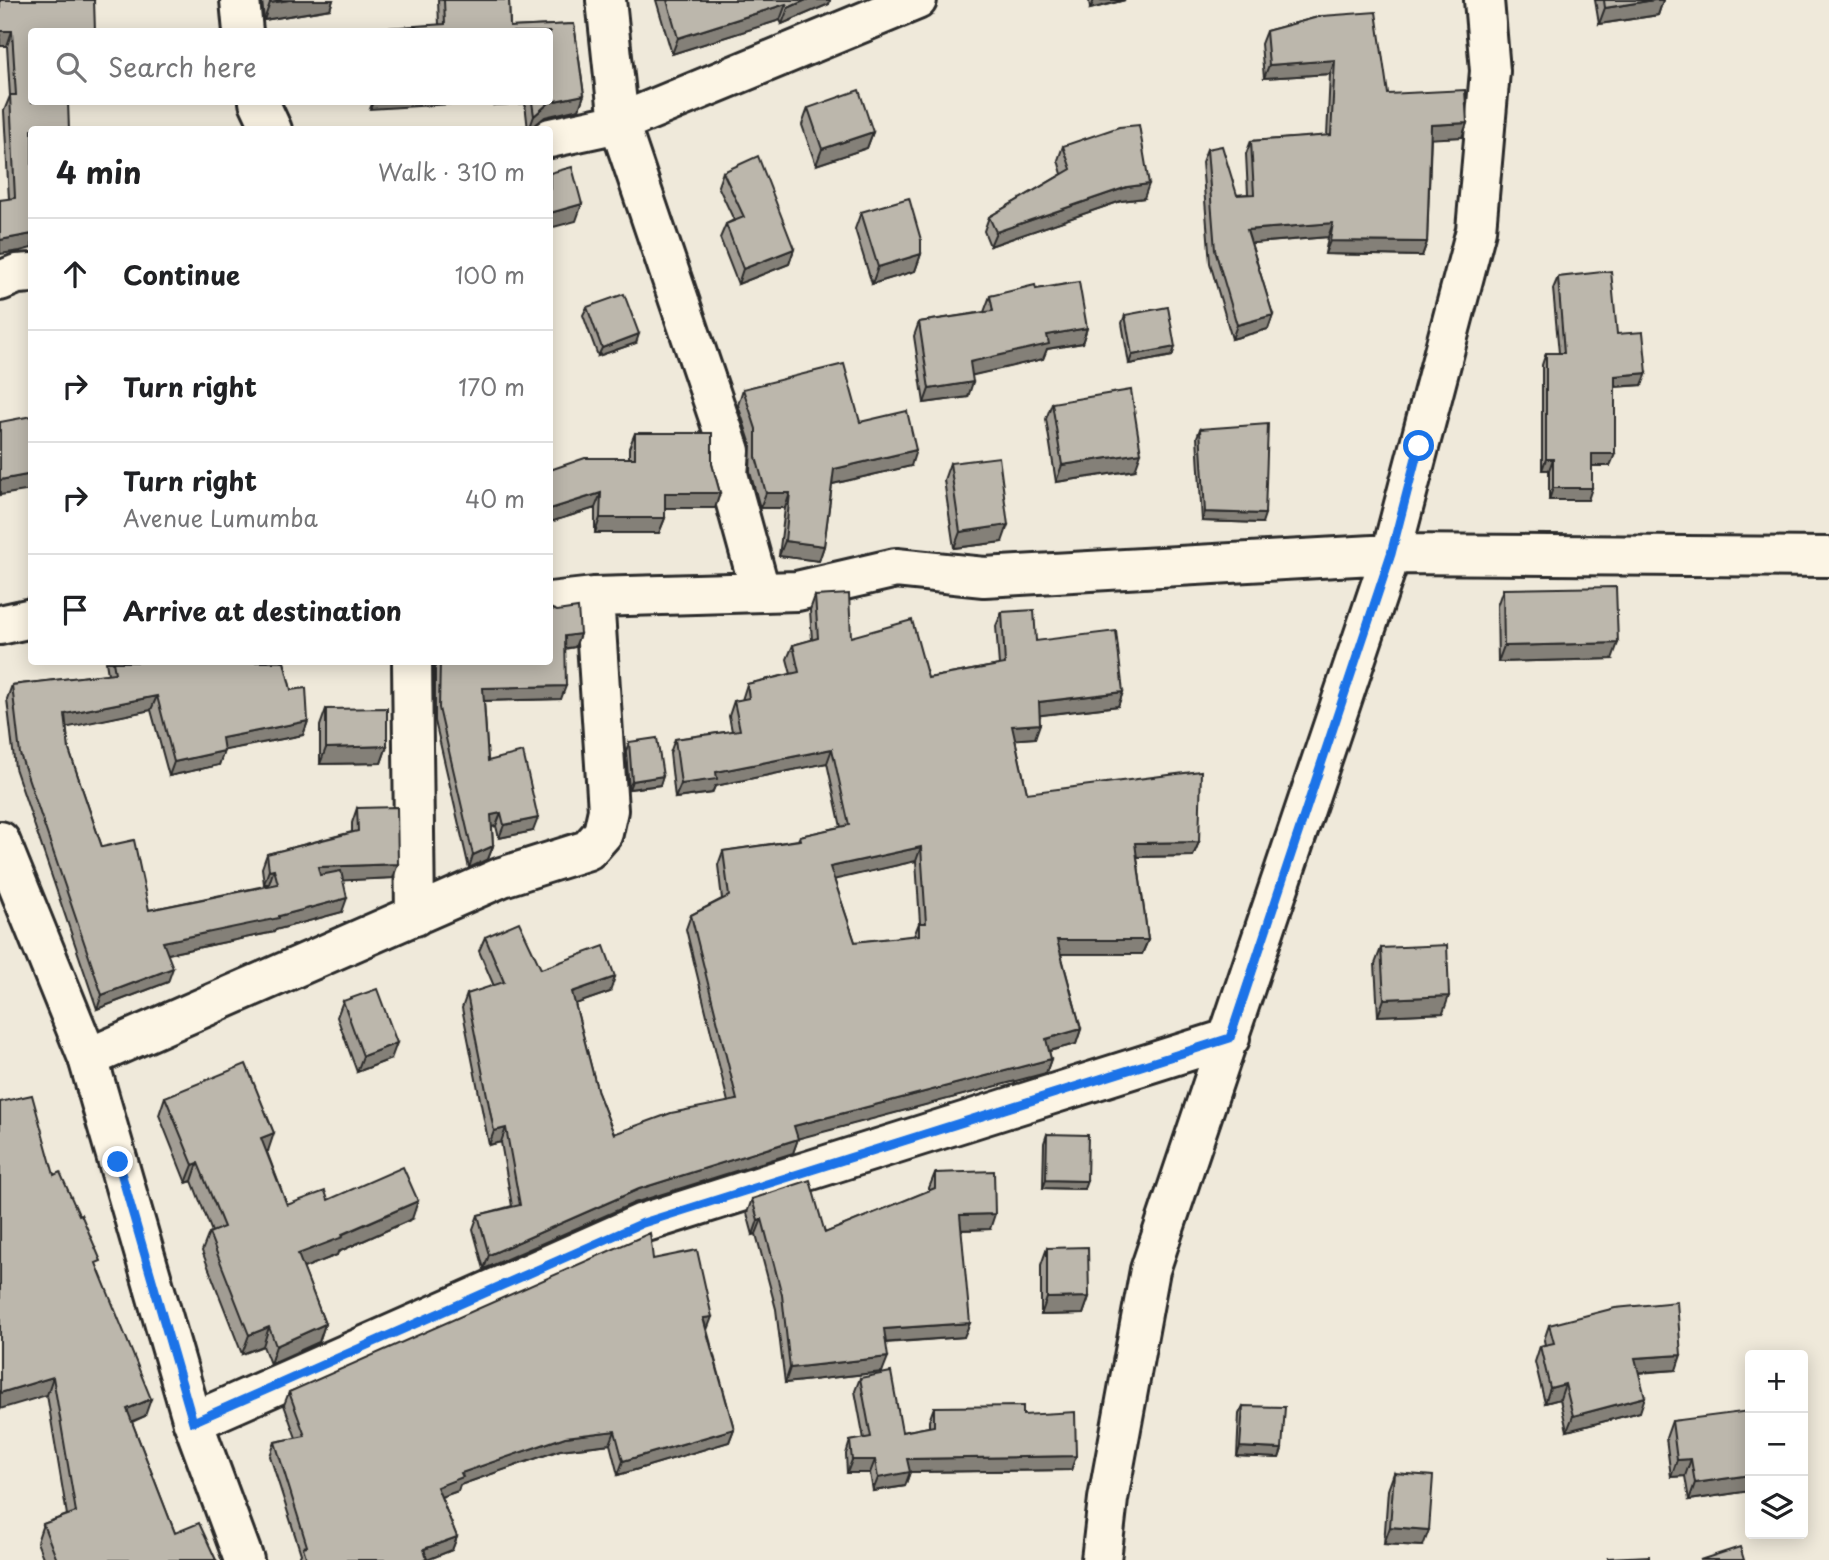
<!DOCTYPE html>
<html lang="en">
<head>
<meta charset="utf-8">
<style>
	:root { --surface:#fff; --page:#f6f6f6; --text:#202124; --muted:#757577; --line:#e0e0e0 }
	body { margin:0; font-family:"Playpen Sans",sans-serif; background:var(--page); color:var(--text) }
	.controls { position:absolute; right:21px; bottom:21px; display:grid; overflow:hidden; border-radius:7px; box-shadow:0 4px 18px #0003 }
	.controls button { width:63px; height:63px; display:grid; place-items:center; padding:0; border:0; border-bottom:2px solid var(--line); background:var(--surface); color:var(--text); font:35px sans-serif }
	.stop { position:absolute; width:21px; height:21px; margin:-16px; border:5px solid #1a73e8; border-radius:50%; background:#fff }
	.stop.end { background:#1a73e8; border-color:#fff; box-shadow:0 2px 7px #0008 }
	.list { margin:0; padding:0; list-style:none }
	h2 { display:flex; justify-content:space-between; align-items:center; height:91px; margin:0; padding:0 28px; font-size:30px }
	h2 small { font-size:23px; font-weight:400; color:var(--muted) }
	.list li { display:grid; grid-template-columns:46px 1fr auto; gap:21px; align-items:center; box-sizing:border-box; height:112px; padding:0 28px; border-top:2px solid var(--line) }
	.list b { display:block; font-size:26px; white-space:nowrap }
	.list p { margin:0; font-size:23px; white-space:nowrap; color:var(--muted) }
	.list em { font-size:23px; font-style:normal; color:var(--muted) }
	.icon { flex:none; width:38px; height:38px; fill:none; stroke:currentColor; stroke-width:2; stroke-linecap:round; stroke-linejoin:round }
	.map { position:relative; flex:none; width:1829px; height:1560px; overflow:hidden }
	.search { position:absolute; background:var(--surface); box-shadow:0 4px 18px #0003; left:28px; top:28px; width:525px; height:77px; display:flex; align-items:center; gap:18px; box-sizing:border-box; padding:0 24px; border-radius:7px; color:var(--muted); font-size:26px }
	.panel { position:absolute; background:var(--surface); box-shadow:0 4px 18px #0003; left:28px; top:126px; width:525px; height:539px; border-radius:7px }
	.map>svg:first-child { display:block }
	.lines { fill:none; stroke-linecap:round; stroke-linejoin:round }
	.minor-casing { stroke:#2b2b2b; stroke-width:44 }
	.secondary-casing { stroke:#2b2b2b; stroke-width:44 }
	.minor { stroke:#fcf5e5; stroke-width:38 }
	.secondary { stroke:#fcf5e5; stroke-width:38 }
	.wall { fill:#a29d94; stroke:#2b2b2b; stroke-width:2; fill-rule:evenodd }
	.shaded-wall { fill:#848078; stroke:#2b2b2b; stroke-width:2 }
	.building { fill:#bcb7ac; stroke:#2b2b2b; stroke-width:2; fill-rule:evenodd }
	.route { stroke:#1a73e8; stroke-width:9 }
</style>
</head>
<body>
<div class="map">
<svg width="1829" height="1560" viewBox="0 0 1829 1560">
	<rect width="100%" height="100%" fill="#efe9da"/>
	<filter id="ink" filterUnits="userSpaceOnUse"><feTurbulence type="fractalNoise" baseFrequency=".0143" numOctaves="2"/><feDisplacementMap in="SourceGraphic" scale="14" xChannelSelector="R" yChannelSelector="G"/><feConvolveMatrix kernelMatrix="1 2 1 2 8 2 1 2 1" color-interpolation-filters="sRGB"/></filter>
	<g filter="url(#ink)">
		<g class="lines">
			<defs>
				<path id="minor" d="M240,0L243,32
					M606,0L619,123L730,451L728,474L760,590
					M259,102L272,130
					M550,138L619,123L917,0
					M0,281L17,274L32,273
					M550,602L594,597L797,591L896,568L984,577L1391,554L1829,557
					M0,625L32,618
					M412,662L415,916
					M88,1058L502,877L588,850L603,833L608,810L594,597
					M193,1422L643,1223L1230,1038
					M1101,1560L1108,1499L1150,1270L1391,554L1476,230L1490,71L1484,0"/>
				<path id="secondary" d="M0,841L88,1058L193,1422L244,1560"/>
			</defs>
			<use href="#minor" class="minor-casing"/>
			<use href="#secondary" class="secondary-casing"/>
			<use href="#minor" class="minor"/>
			<use href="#secondary" class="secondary"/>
		</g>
		<path class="wall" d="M0,0H94L32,102H75H68L20,251L9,199L4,111L10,96L7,46Z
			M262,0H333L330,9L264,20Z
			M438,0H509L510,27L574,24L584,95L579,109L545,117L528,130L525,103L494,105V102H550V32H370L371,29L439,25Z
			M656,0H830L829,4L782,24L780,20L672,54Z
			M1089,0H1125L1090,9Z
			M1595,0H1663L1658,15L1599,24Z
			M1322,16L1388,94L1467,123L1462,137L1431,138L1427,242L1422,256L1325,254L1328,237L1251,243L1273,315L1268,329L1232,339L1210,263L1202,162L1207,149L1237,195L1248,194L1246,154L1251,141L1327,136L1330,74L1264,78L1261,44L1266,31Z
			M808,108L873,132L867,148L816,165L802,125Z
			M1063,146L1144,198L1121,201L990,246L984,231L989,217L1062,174L1058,160Z
			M723,172L794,249L789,264L738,284L720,238L726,224L734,220L718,186Z
			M861,212L921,254L915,271L872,284L855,229Z
			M1558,277L1617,334L1642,385L1615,387L1610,466H1592L1588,500H1549V470H1542V365L1546,353H1559L1553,289Z
			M1036,289L1087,328L1082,343L1047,349L1043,359L972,375L968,397L924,403L914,336L919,322L984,312L990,296Z
			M587,307L636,343L598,356L583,315Z
			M1125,315L1175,347L1172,356L1129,364L1122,323Z
			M743,389L860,422L911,466L832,484L824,546L819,561L779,556L785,508H760L750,472L751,445L738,405Z
			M1052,403L1135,470L1056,482L1046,419Z
			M1200,429L1262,523L1202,521L1197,437Z
			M635,433L712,464L720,493L715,508H665V518L659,533H595V508L550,522L629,458V448Z
			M950,463L1002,542L954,548L944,480Z
			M1503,589L1612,659L1498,662L1497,606Z
			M815,596L851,637L928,678L999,665L996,626L1002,612L1036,641L1123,692L1118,706L1040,715L1035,738L1015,739L1027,793L1199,842L1193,856L1137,857L1148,940L1142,954H1061L1081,1029L1076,1044L1049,1051L1051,1059L1046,1073L798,1138L793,1153L634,1203L484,1269L473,1229L478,1215L512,1206L501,1142L489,1145L462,1008L467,994L494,986L479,951L485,937L541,969L610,992L575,1004L598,1093L614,1134L728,1102L686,929L691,915L722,899L718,865L723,851L798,840L800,836L841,827L827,763L715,786L712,793L675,798L670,753L675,739L732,731L729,716L734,701L742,700L747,684L791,674L787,659L793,645L812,640L810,610ZM916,861L920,923H919L914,936L855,942L834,879Z
			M580,634L575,647L565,649L561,699L484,701L488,761L533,831L499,838L496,826L492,827L493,846L488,859L469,868L435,721V662H550Z
			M106,662H284L291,690L308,721L303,735L224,750L219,765L169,776L151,710L66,727L69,750L102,847L149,910L269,885V884H264L262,868L267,854L352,832V823L357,808L393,878L343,880L342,912L275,930L274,932L168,954V982L97,1009L15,768L7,699L12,685L108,674Z
			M326,709L387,746L381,763L320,764V726Z
			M629,742L663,776L660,785L629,789L626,751Z
			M1381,948L1443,1013L1378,1016L1375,964Z
			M343,1001L391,1059L357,1072L337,1017Z
			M165,1097L268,1151L267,1152L287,1205L328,1200L412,1219L338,1252L337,1255L303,1268L325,1324L319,1342L270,1364L263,1346L242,1354L202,1251L209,1233L212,1232L192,1181L186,1183L159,1115Z
			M1047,1134L1084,1189L1043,1188L1044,1143Z
			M935,1173L990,1229L961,1230L964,1337L886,1343L882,1372L785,1383L776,1309L756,1234L753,1235L747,1213L752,1199L825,1233L929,1191V1188Z
			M54,1175L98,1269L145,1416L132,1422L175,1533L216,1560H44L37,1542L43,1524L67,1515L47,1395Z
			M1047,1248L1089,1297L1083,1314L1041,1315V1265Z
			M653,1259L707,1330L734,1429L729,1442L618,1475L610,1444L560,1450L460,1485L458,1491L441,1497L457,1537L452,1550L427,1560H298L301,1554L270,1456L275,1442L296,1438L284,1405L289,1392Z
			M1549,1325L1676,1370L1639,1373L1640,1412L1567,1431L1560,1399L1545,1403L1535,1362L1540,1346L1545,1345L1544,1340Z
			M860,1378L902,1432L929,1427V1421L934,1407L1023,1415L1076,1456L1071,1470L910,1472L905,1486L873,1491L870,1473H847L846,1454L850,1441L864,1439L855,1391Z
			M1243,1406L1282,1449L1279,1458L1237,1456L1239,1414Z
			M1750,1418V1491L1689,1500L1685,1476L1671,1477L1666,1438L1672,1421Z
			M1394,1473L1423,1546L1384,1544L1388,1490Z"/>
		<path class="shaded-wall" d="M289,0H333L330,9L264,20L270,3Z
			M806,0H830L829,4L782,24L788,8Z
			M1094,0H1125L1090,9Z
			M1654,0H1663L1658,15L1599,24L1605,8Z
			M786,4L780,20L672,54L678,38Z
			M0,31H12L7,46H0Z
			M1335,60L1330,74L1264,78L1269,65Z
			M584,95L579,109L545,117L529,130L534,116L550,102Z
			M373,102H485L370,109Z
			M496,102H525V103L494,105Z
			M1467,123L1462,137L1426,139L1431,125Z
			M873,132L867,148L816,165L822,149Z
			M1149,184L1144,198L1121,201L990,246L996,232L1127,187Z
			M582,204L576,221L550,228V213Z
			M1333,223L1328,237L1242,244L1247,230Z
			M32,234V248L20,251L0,254V240Z
			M1330,241L1427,242L1422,256L1325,254Z
			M794,249L789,264L738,284L743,269Z
			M921,254L915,271L872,284L878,267Z
			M1273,315L1268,329L1232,339L1237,325Z
			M1087,328L1082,343L1047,349L1043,359L965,377L970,362L1047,335Z
			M639,334L636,343L598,356L602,348Z
			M1175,347L1172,356L1129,364L1132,355Z
			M1647,373L1642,385L1610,387L1615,376Z
			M973,382L968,397L924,403L929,389Z
			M916,450L911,466L828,485L834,469Z
			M1141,453L1135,470L1056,482L1062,465Z
			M1592,454H1615L1610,466H1588Z
			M1546,459H1553L1549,470H1542Z
			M32,474V490L0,495V480Z
			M1553,488H1592L1588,500H1549Z
			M601,493L595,508L550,522V509Z
			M665,493H720L715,508H660Z
			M766,493H790L785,508H760Z
			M1205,512L1265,514L1262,523L1202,521Z
			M600,518H665L659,533H595Z
			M1008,525L1002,542L954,548L960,532Z
			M785,541L824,546L819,561L779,556Z
			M580,634L575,647L560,649L565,636Z
			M1618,643L1612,659L1498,662L1504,646Z
			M566,686L561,699L479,701L483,688Z
			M1123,692L1118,706L1034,716L1039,702Z
			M157,696L151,710L60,729L65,714Z
			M308,721L303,735L216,752L222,738Z
			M1040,724L1035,738L1007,740L1012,726Z
			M387,746L381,763L320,764L326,748Z
			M832,749L827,763L715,786L712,793L675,798L681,784L716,772Z
			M224,751L219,765L169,776L174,762Z
			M663,776L660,785L629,789L632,781Z
			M501,813L496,826L486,828L491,815Z
			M538,818L533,831L499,838L504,825Z
			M1199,842L1193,856L1129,857L1135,843Z
			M493,846L488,859L469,868L473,855Z
			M921,847L916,861L824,882L830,867Z
			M398,864L393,878L313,882L318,867Z
			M274,869L269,884H264L269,870Z
			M347,898L342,912L275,930L274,932L158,956L163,942L279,916Z
			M1057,940H1148L1142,954H1052Z
			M173,968L168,982L97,1009L102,995Z
			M615,977L610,992L567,1007L572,992Z
			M1449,996L1443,1013L1378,1016L1384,999Z
			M1081,1029L1076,1044L1041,1053L1046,1039Z
			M397,1043L391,1059L357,1072L363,1056Z
			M1051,1059L1046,1073L789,1141L794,1126Z
			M506,1128L501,1142L489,1145L494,1131Z
			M274,1133L268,1151L255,1156L261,1138Z
			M798,1139L793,1153L634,1203L484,1269L489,1255L639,1189Z
			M198,1163L192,1181L186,1183L193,1165Z
			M1046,1180L1087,1181L1084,1189L1043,1188Z
			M418,1201L412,1219L338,1252L337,1255L291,1273L298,1254Z
			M995,1214L990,1229L954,1230L960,1215Z
			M762,1219L756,1234L753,1235L758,1220Z
			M1089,1297L1083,1314L1041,1315L1047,1298Z
			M712,1317L707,1330L703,1318Z
			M970,1323L964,1337L879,1343L884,1329Z
			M325,1324L319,1342L270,1364L276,1346Z
			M269,1327L263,1346L242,1354L249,1335Z
			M1681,1355L1676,1370L1629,1373L1635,1358Z
			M888,1357L882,1372L785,1383L790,1368Z
			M53,1377L47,1395L0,1409V1393Z
			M1565,1384L1560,1399L1545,1403L1550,1388Z
			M1645,1397L1640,1412L1567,1431L1573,1416Z
			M151,1399L145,1416L120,1426L127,1409Z
			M734,1429L729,1442L618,1475L623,1461Z
			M615,1431L610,1444L560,1450L460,1485L458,1491L432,1500L437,1487L461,1473L565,1437Z
			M1240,1447L1282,1449L1279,1458L1237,1456Z
			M1076,1456L1071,1470L910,1472L905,1486L873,1491L878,1478L907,1459Z
			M1691,1459L1685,1476L1671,1477L1677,1460Z
			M852,1460H875L870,1473H847Z
			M1750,1475V1491L1689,1500L1695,1483Z
			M1390,1527L1429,1530L1423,1546L1384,1544Z
			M457,1537L452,1550L427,1560L424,1549Z"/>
		<path class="building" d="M0,0H94L95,32H32V102H68L69,130H32V234L0,240V200L15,198L10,95H16L12,31H0Z
			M270,0H289L270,3Z
			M444,0H509L510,27L574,24L584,95L550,102L534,116L532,102H550V32H371V29L445,24Z
			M667,0H806L788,8L786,4L678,38Z
			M1604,0H1654L1605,8Z
			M1376,12L1388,94L1465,90L1467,123L1431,125L1427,242L1330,241L1333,223L1247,230L1273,315L1237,325L1215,250L1207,149L1222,146L1237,195L1254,194L1251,141L1331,135L1335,60L1269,65L1266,31L1322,16Z
			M859,90L873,132L822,149L808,108Z
			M1139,125L1149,184L1127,187L996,232L989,217L1071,169L1063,146L1119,127Z
			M758,156L794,249L743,269L726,224L744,217L723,172Z
			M572,167L582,204L550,213V173Z
			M909,198L921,240V254L878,267L861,212Z
			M1611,271L1617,334L1643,332L1647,373L1615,376V454H1592V488H1553V459H1546V353H1564L1558,277Z
			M1079,282L1087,328L1047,335L1049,344L970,362L973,382L929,389L919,322L993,311L990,296L1035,285L1036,289Z
			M624,294L639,334L602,348L587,307Z
			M1168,307L1175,347L1132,355L1125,315Z
			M844,364L860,422L907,411L916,450L834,469L824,546L785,541L790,493H766L756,457V429L743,389Z
			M1131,390L1141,453L1062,465L1052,403Z
			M32,416V474L0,480V422Z
			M1268,424L1265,514L1205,512L1200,429Z
			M635,433H712V464L720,493H665V518H600L601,493L550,509V470L585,458H635Z
			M999,457L1008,525L960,532L950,463Z
			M1616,587L1618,643L1504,646L1503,589Z
			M849,594L851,637L912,620L928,678L1005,664L1002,612L1034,610L1036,641L1116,631L1123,692L1039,702L1040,724L1012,726L1027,793L1201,771L1199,842L1135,843L1148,940H1057L1081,1029L1046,1039L1051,1059L794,1126L798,1139L639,1189L489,1255L478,1215L520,1205L506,1128L494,1131L467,994L504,982L485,937L519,922L541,969L604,946L615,977L572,992L598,1093L614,1134L671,1113L737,1100L691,915L729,896L723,851L801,840L800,836L849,825L832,749L716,772L717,779L681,784L675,739L740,730L734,701L749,698L747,684L799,672L793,645L818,638L815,596ZM921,847L926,923H919V935L855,942L830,867Z
			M550,608L557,611L578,608L580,634L565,636L566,686L483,688L488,761L523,752L538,818L504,825L501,813L491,815L493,846L473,855L439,708L440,662H550Z
			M113,662H284L291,690L306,688L308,721L222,738L224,751L174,762L157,696L65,714L69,750L102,847L134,840L149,910L278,884L274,869L269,870L267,854L358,831L357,808L397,807L398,864L318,867L320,875L341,871L347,898L279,916V918L163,942L173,968L102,995L20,754L12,685L115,673Z
			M387,708V746L326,748V709Z
			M657,738L663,776L632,781L629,742Z
			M1447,945L1449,996L1384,999L1381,948Z
			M377,989L397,1043L363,1056L343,1001Z
			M246,1064L274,1133L261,1138L287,1205L325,1191L328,1200L403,1167L418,1201L342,1234L343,1237L298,1254L325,1324L276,1346L269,1327L249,1335L209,1233L224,1227L198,1163L193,1165L165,1097Z
			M32,1095L54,1175L60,1172L79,1215L81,1214L101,1261L96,1263L151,1399L127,1409L175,1533L199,1523L216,1560H57L43,1524L76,1512L53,1377L0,1393V1102Z
			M1047,1134L1088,1135L1087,1181L1046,1180Z
			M994,1171L995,1214L960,1215L970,1323L884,1329L888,1357L790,1368L782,1295L762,1219L758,1220L752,1199L810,1180L825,1233L935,1188V1173Z
			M650,1233L653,1259L697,1250L712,1317L703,1318L734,1429L623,1461L615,1431L565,1437L461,1473L463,1477L437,1487L457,1537L424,1549L427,1560H307L303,1547L307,1546L275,1442L305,1436L289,1392Z
			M1088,1247L1089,1297L1047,1298V1248Z
			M1677,1302L1681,1355L1635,1358L1645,1397L1573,1416L1565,1384L1550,1388L1540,1346L1554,1343L1549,1325L1615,1308Z
			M891,1372L902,1432L934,1426V1407L1023,1406V1415L1075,1412L1076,1456L907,1459L910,1472L878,1478L875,1460H852L850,1441L871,1437L860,1378Z
			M1243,1406L1285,1407L1282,1449L1240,1447Z
			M1749,1411L1750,1418V1475L1695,1483L1691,1459L1677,1460L1672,1421Z
			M1394,1473L1433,1476L1429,1530L1390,1527Z
			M1740,1547L1744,1560H1700Z
			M1649,1556V1560H1609L1608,1558Z"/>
	</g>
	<g class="lines" filter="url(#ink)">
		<path class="route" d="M118,1162L193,1422L643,1223L1230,1038L1391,554L1419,446"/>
	</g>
</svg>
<div class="controls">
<button>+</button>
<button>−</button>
<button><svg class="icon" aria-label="layers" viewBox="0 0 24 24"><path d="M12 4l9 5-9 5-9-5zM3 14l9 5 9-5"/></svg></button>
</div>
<div class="stop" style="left:1419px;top:446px"></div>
<div class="stop end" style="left:118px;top:1162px"></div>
<div class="search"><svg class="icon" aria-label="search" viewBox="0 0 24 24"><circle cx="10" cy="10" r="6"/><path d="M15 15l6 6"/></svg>Search here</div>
<section class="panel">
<h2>4 min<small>Walk · 310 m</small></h2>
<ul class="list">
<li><svg class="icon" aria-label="ahead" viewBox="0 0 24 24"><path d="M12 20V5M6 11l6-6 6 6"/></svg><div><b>Continue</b></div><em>100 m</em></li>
<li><svg class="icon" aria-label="right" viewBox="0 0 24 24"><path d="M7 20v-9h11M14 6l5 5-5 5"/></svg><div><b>Turn right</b></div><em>170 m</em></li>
<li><svg class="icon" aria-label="right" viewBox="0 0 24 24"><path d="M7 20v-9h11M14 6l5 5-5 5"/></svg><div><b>Turn right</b><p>Avenue Lumumba</p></div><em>40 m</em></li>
<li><svg class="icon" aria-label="arrive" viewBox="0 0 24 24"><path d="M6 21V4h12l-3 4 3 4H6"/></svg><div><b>Arrive at destination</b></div></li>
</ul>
</section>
</div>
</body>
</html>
